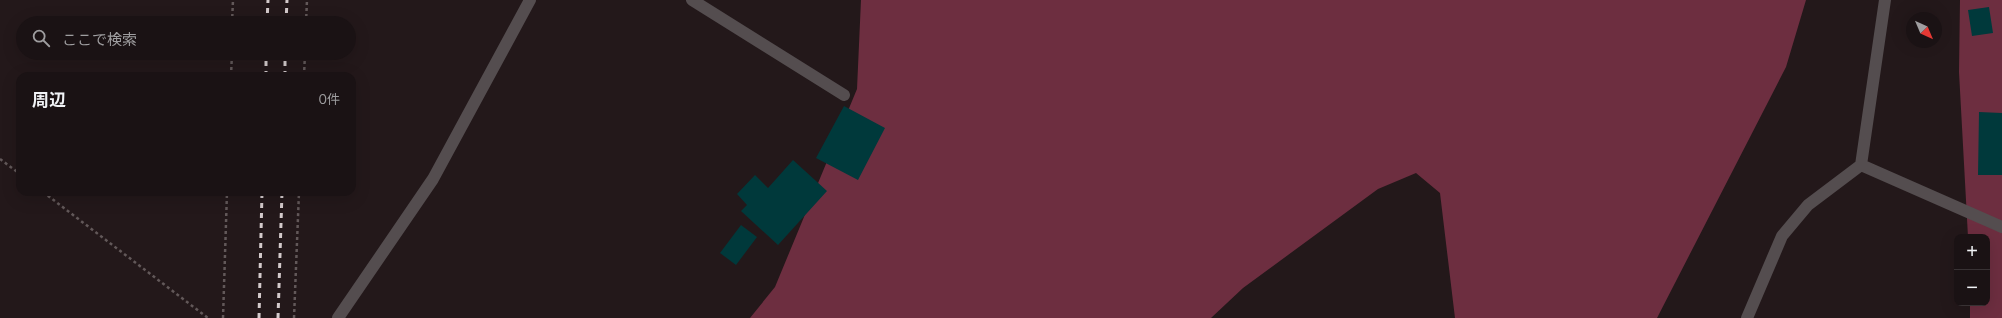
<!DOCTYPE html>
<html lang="ja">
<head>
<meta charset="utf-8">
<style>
	:root { --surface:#1a1214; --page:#272022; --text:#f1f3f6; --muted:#9f9ea0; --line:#383234 }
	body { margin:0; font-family:Commissioner,"Noto Sans JP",sans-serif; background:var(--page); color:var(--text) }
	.controls { position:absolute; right:12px; bottom:12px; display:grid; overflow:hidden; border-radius:8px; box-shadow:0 4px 16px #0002 }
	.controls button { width:36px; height:36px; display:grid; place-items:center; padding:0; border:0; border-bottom:1px solid var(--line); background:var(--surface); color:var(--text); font:20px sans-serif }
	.compass { position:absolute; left:1906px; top:12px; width:36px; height:36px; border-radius:50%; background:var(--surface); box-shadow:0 4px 16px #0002; rotate:136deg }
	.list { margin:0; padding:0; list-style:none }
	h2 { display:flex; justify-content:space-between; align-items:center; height:52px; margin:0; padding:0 16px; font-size:17px }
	h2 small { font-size:13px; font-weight:400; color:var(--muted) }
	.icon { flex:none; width:22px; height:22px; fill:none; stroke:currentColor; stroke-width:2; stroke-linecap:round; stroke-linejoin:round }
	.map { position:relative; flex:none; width:2002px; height:318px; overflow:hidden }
	.search { position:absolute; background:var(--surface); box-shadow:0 4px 16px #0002; left:16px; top:16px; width:340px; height:44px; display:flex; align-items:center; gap:10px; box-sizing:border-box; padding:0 14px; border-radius:22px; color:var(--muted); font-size:15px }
	.panel { position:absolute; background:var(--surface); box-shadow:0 4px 16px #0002; left:16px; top:72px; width:340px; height:124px; border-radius:12px }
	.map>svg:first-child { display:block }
	.forest { fill:#6d2e40 }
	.building { fill:#00393b }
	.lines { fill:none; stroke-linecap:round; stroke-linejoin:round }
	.path { stroke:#625859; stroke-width:2.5; stroke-dasharray:3 3; stroke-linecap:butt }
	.street { stroke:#544d4f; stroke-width:12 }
	.rail { stroke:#d3cacb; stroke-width:3; stroke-dasharray:5 5; stroke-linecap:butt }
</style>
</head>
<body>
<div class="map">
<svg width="2002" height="318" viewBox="0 0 2002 318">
	<rect width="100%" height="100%" fill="#23181a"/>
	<path class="forest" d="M861,0H1806L1786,67L1657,318H1455L1440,193L1416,173L1378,189L1243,288L1211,318H750L775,287L857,89Z
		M1960,0H2002V318H1970V303H1987V237H1968L1959,72Z"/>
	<path class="building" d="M1989,7L1993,33L1972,36L1968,10Z
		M844,106L885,128L858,180L816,158Z
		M1979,112L2002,113V175H1978Z
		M793,160L827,191L778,245L741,211L747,205L737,194L755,175L768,188Z
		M741,225L757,237L736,265L720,253Z"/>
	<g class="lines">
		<path class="path" d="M232,23L233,0
			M306,23L307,0
			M231,76L232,53
			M304,76L305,53
			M0,159L20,174
			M43,192L208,318
			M223,318L227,192
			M294,318L299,192"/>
		<path class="street" d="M692,0L844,95
			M1861,165L1885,0
			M338,318L433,179L530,0
			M1747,318L1782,236L1808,205L1861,165L2002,227"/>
		<path class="rail" d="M267,23L268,0
			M286,23L287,0
			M266,76V53
			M285,76V53
			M259,318L262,192
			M278,318L282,192"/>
	</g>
</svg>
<div class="controls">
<button>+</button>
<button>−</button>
</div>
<svg class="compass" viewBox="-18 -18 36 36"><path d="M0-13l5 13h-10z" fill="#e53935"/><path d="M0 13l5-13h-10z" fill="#9f9ea0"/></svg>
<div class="search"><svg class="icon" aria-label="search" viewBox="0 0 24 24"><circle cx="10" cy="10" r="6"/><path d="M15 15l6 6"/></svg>ここで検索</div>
<section class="panel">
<h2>周辺<small>0件</small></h2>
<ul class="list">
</ul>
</section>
</div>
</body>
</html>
